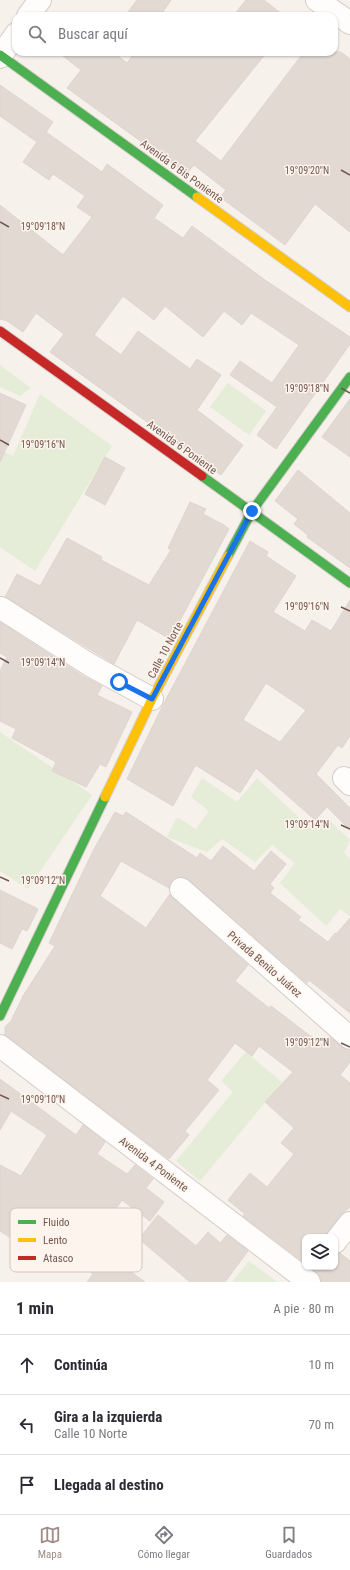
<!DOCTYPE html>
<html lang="es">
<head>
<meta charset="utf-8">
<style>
	:root { --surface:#fff; --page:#f7f7f7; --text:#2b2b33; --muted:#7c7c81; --line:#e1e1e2; --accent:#a08c85 }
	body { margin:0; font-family:"Roboto Condensed",sans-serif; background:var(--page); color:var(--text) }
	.controls { position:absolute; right:12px; bottom:12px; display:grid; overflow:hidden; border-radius:8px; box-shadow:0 1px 3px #0004 }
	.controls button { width:36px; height:36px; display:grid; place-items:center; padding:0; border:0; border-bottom:1px solid var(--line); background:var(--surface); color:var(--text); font:20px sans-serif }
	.stop { position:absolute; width:12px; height:12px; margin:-9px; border:3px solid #1a73e8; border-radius:50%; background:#fff }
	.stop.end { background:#1a73e8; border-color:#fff; box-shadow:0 1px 4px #0008 }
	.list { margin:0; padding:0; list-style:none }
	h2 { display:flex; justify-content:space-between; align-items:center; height:52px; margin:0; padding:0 16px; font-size:17px }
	h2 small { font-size:13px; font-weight:400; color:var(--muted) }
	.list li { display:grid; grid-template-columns:26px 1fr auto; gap:12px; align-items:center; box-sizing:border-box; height:60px; padding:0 16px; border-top:1px solid var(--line) }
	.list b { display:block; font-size:15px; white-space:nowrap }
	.list p { margin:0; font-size:13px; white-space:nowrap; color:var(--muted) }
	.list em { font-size:13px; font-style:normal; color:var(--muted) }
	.icon { flex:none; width:22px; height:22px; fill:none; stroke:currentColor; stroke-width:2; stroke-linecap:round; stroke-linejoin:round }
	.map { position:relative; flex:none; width:350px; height:1282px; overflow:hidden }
	.search { position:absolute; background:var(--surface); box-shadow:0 1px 3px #0004; left:12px; right:12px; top:12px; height:44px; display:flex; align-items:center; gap:10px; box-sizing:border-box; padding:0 14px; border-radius:12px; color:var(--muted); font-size:15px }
	.sheet { height:232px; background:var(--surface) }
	nav { display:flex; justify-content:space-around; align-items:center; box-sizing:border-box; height:56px; border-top:1px solid var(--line); background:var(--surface); font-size:11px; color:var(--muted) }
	nav a { display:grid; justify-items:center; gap:2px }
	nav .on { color:var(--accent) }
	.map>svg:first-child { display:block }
	.green { fill:#e5ecd7 }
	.building { fill:#e2d9d3; stroke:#dfd4ce; fill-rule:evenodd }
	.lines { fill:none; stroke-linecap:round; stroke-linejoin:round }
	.street-casing { stroke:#d4ccc8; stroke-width:24 }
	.fast-casing { stroke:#d5ccc8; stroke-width:11 }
	.slow-casing { stroke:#d5ccc8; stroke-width:11 }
	.jam-casing { stroke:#d5ccc8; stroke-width:11 }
	.street { stroke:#fefdfc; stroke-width:22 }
	.fast { stroke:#4caf50; stroke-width:9 }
	.slow { stroke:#ffc107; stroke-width:9 }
	.jam { stroke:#c62828; stroke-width:9 }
	.route { stroke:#1a73e8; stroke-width:5 }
	.ticks { fill:none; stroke:#72564e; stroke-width:1.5 }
	.labels { text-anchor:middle; stroke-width:3; stroke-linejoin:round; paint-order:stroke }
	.street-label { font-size:11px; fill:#72564e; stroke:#fdf5ed }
	.key { fill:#fdf5ed; stroke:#d3c5bd; stroke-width:1 }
	.key-label { font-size:11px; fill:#72564e }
	.ticks-label { font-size:10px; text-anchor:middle; fill:#72564e; stroke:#fdf5ed; stroke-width:3; stroke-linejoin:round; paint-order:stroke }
</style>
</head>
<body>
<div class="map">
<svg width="350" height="1282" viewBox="0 0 350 1282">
	<rect width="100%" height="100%" fill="#f6f1eb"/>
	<path class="green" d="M0,365L31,388L20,396L0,387Z
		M228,383L266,411L249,435L210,407Z
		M40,394L112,446L35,571L0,547V450L13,456Z
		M0,732L92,795L28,889L0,871Z
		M202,778L237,802L257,778L312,830L327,818L350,840L344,853L350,859V916L340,909L326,926L280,883L295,863L272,845L255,862L222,839L207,852L167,837L177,817L196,829L209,811L191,797Z
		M246,1052L282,1082L200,1181L176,1161L233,1092L221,1081Z
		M249,1261L276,1281L275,1282H232Z"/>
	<path class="building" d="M137,0H171L160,16H125Z
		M246,0H264L284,16H233Z
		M58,52H113L127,63L135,52H267L195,141L221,161L304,52H341L350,59V232L315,204L285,245L220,197L226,190L194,165L186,174L67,88L81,70Z
		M0,85L53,122L46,132L102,172L107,164L163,205L154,218L183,238L192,226L265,280L350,337V344L276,449L257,435L277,407L230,375L240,361L272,383L299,345L251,313L242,325L224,311L203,337L165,306L154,320L123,296L94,335L121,355L138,331L190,369L197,359L221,375L197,410L243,445L221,475L50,352L64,334L36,313L23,332L7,321L0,319V205L63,255L92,217L77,207L85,196L53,174L49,180L23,162L37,142L0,116Z
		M0,393L26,405L0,462Z
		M350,399V457L322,437Z
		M105,457L125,468L105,505L85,494Z
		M298,470L350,513V568L307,537L308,535L294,524L298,519L275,501Z
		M190,502L206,509L203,514L224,525L229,529L170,639L137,620L114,664L5,597L17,574L40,586L67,538L102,557L101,560L149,585L171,550L168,548Z
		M250,541L268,552L266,556L296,576L273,612L305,631L312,620L331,631L350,600V736L342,748L338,745L316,774L350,808V830L327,807L315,820L256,768L240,793L197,766H195L173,806L127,779L163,705ZM266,683L306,710L280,742L243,720Z
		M0,622L83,676L102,686L97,695L132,712L106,767L100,764L86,787L52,771L56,762L12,738L16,729L0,721V671L7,657L0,653Z
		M115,812L123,816L126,812L197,858L200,853L211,861L223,846L254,871L271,851L286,864L270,884L274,888L270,893L301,917L298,920L328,942L335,933L336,934L350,918V1013L309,980L307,983L189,880L184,877H177L172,880L169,888L121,861L100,896L146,928L170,894L173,898L248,965L235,981L269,1008L271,1006L322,1045L328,1037H330L342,1047L350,1050V1062L340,1075L350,1083V1207L340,1215L324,1237H305V1263L243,1216L245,1214L228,1200L250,1173L267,1187L294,1154L281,1143L294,1128L265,1102L293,1072L259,1046L252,1056L235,1043L207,1080L219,1090L185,1131L189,1135L169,1159L5,1035V1027L11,1021L23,996L55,946L49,943L94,849Z
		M0,890L38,909L27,931L22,929L12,949L0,943Z
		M0,1079L76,1135L83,1125L105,1142L97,1154L127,1174L135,1165L153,1179L146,1188L164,1202L150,1221L122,1200L92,1244L145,1282H87L93,1274L42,1235L32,1248L20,1239L18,1243L0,1231V1165L21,1176L47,1135L11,1111L0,1130Z
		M158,1215L196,1246L208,1232L220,1243L227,1235L248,1251L225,1282H190L139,1239Z
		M340,1253L350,1261V1282H321L320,1277L310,1267H335V1254Z"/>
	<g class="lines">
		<defs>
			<path id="street" d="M317,0L350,23
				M28,16L40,0
				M0,57L16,34
				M1,608L90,665L152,699
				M344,778L350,784
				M181,889L350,1038
				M0,1046L309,1282
				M335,1242L350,1223"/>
			<path id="fast" d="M0,55L197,197
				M202,476L350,583
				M228,556L252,511L350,377
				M0,1016L105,797"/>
			<path id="slow" d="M197,197L350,307
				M105,797L152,699L228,556"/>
			<path id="jam" d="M0,331L202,476"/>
		</defs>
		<use href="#street" class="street-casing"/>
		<use href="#fast" class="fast-casing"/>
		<use href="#slow" class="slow-casing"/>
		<use href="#jam" class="jam-casing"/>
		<use href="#street" class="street"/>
		<use href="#fast" class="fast"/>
		<use href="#slow" class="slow"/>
		<use href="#jam" class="jam"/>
	</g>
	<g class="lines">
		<path class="route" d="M119,682L152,699L252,511"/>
	</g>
	<path class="ticks" d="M341,170L350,175M0,222L9,227M341,388L350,393M0,440L9,445M341,607L350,611M0,658L9,663M341,825L350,829M0,877L9,881M341,1043L350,1047M0,1095L9,1099"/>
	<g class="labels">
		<g class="street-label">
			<text transform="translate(182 171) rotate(36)" y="4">Avenida 6 Bis Poniente</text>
			<text transform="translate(182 447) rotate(36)" y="4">Avenida 6 Poniente</text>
			<text transform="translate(165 650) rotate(-62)" y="4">Calle 10 Norte</text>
			<text transform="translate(265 964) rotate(41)" y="4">Privada Benito Juárez</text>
			<text transform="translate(154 1164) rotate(37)" y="4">Avenida 4 Poniente</text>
		</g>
	</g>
	<rect x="10" y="1208" width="132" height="64" rx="6" class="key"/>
	<rect x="18" y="1220" width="18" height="4" fill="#4caf50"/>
	<rect x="18" y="1238" width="18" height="4" fill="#ffc107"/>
	<rect x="18" y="1256" width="18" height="4" fill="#c62828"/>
	<g class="key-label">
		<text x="43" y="1226">Fluido</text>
		<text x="43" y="1244">Lento</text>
		<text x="43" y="1262">Atasco</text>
	</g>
	<g class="ticks-label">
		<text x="307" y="174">19°09'20"N</text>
		<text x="43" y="230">19°09'18"N</text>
		<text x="307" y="392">19°09'18"N</text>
		<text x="43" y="448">19°09'16"N</text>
		<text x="307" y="610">19°09'16"N</text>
		<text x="43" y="666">19°09'14"N</text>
		<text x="307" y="828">19°09'14"N</text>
		<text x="43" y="884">19°09'12"N</text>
		<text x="307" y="1046">19°09'12"N</text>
		<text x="43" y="1103">19°09'10"N</text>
	</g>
</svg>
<div class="controls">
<button><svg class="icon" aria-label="layers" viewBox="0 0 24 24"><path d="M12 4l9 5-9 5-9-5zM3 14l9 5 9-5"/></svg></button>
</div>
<div class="stop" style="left:119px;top:682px"></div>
<div class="stop end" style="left:252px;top:511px"></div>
<div class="search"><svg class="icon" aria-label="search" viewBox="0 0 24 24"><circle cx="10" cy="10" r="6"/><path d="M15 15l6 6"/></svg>Buscar aquí</div>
</div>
<section class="sheet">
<h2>1 min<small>A pie · 80 m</small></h2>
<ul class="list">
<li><svg class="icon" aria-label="ahead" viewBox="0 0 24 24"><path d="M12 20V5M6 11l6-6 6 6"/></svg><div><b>Continúa</b></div><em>10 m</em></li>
<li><svg class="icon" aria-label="left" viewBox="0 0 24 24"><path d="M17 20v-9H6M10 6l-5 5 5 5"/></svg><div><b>Gira a la izquierda</b><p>Calle 10 Norte</p></div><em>70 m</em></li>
<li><svg class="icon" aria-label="arrive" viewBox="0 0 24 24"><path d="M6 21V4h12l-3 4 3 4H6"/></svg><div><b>Llegada al destino</b></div></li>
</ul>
</section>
<nav>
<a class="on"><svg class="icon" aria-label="map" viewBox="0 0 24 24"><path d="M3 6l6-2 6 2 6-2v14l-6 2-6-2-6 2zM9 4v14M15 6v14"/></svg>Mapa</a>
<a><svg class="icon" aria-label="directions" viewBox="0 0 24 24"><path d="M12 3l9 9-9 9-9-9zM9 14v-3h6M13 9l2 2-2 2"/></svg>Cómo llegar</a>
<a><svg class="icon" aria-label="saved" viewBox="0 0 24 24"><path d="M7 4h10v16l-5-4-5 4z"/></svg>Guardados</a>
</nav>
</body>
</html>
